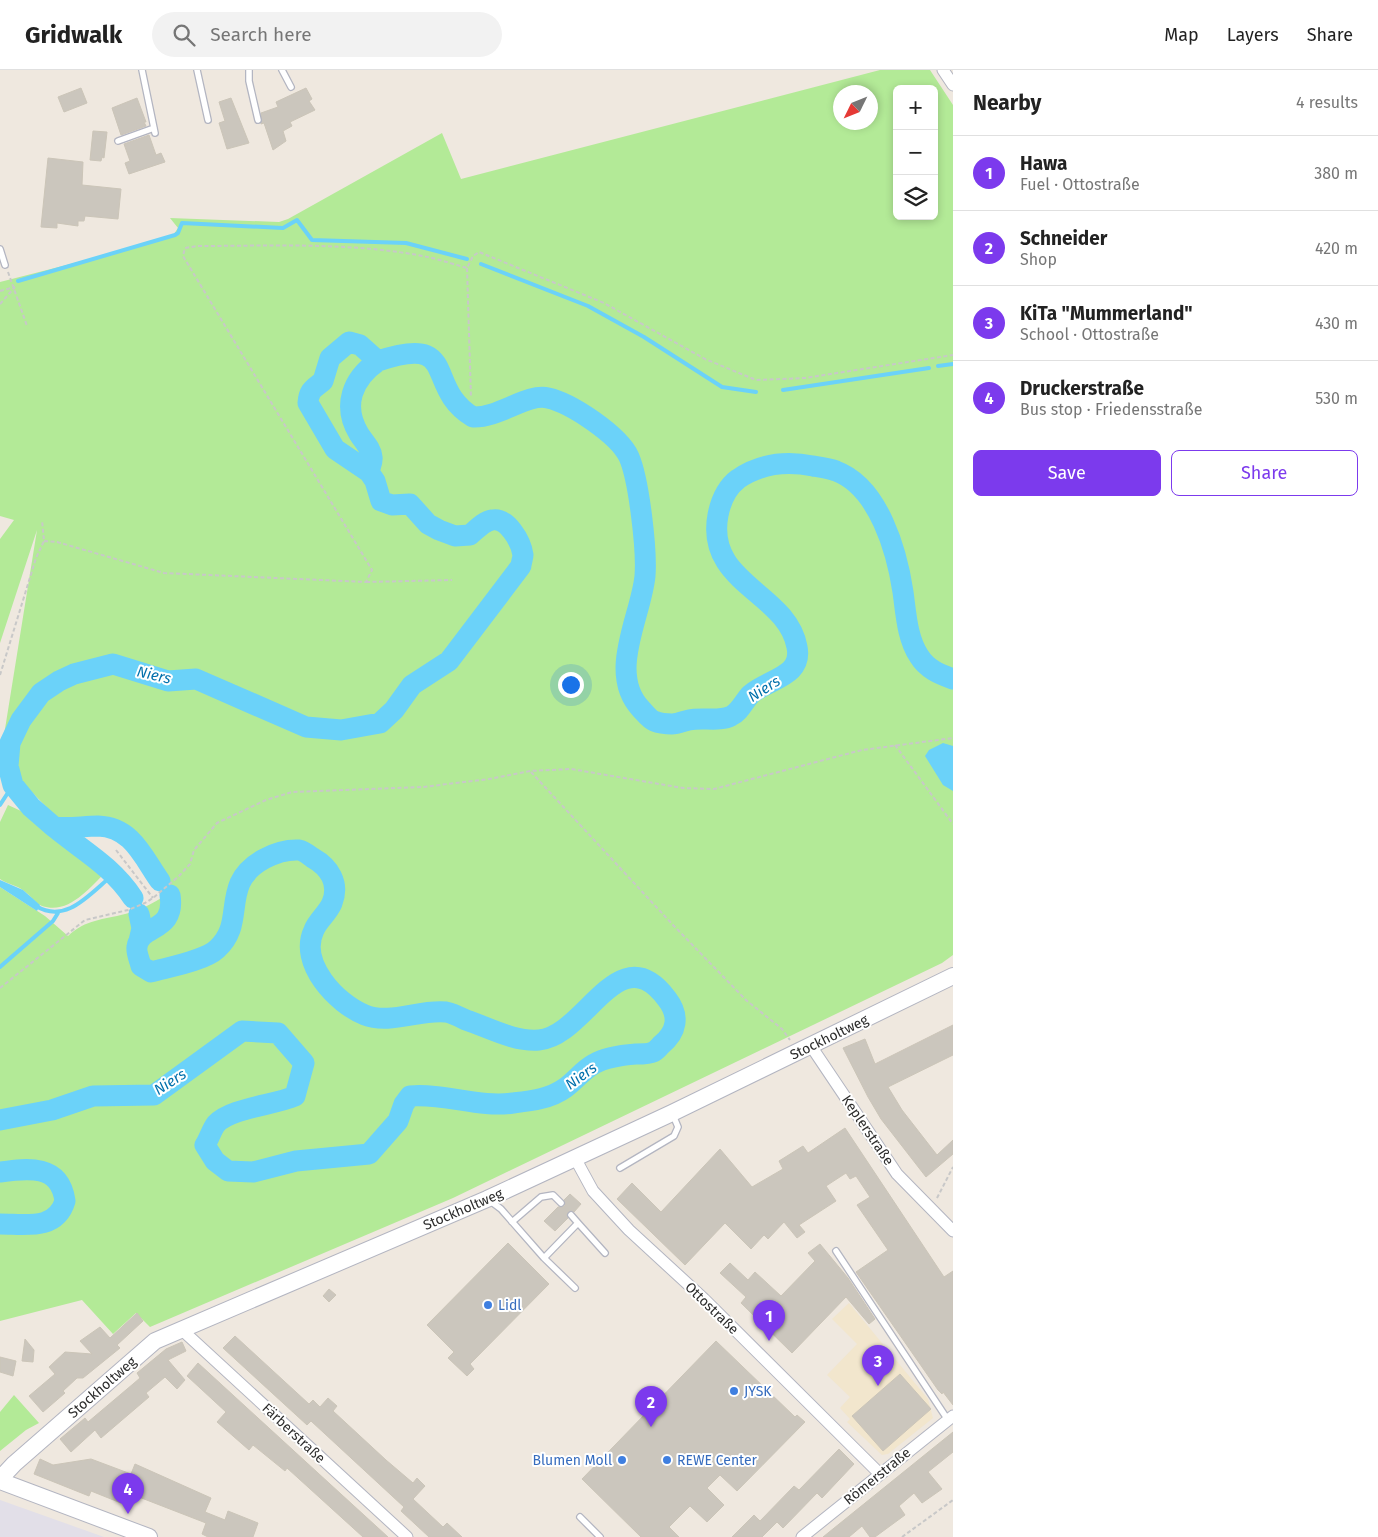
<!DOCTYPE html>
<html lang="en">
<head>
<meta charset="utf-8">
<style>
	:root { --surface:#fff; --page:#f2f2f2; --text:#222; --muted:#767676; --line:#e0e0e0; --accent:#7c3aed }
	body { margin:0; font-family:"Fira Sans",sans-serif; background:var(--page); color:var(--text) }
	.controls { position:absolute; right:15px; top:15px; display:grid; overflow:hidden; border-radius:8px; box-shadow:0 2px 8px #0003 }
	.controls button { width:45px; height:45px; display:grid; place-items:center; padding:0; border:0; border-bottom:1px solid var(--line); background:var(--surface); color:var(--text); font:25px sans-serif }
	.compass { position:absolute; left:833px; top:15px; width:45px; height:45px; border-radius:50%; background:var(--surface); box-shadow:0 2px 8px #0003; rotate:227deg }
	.you { position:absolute; left:570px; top:614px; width:18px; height:18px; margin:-12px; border:4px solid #fff; border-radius:50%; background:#1a73e8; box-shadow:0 0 0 8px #1a73e833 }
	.badge { display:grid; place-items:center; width:32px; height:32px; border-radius:50%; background:var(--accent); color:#fff; font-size:16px; font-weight:700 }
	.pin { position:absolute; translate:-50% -41px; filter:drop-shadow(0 1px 2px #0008) }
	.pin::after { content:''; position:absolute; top:26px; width:18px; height:15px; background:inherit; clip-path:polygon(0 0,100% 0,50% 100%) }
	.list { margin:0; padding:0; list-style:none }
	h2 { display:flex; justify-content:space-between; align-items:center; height:65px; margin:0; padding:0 20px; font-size:21px }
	h2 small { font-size:16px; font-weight:400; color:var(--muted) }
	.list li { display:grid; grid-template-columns:32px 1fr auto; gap:15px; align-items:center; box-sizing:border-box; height:75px; padding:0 20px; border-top:1px solid var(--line) }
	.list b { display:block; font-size:19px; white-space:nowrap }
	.list p { margin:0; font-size:16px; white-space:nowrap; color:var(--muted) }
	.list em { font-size:16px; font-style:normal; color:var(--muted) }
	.actions { display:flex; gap:10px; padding:15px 20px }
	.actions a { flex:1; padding:11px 0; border:1px solid var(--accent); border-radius:8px; text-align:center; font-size:18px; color:var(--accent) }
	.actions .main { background:var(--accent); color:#fff }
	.icon { flex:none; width:28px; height:28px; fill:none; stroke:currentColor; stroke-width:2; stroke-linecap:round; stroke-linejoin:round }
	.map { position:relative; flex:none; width:953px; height:1467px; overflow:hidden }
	header { display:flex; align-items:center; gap:30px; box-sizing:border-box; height:70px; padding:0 25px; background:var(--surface); border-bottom:1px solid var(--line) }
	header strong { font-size:24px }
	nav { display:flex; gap:28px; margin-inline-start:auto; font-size:18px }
	.search { width:350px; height:45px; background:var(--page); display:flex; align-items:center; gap:12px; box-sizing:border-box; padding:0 18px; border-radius:28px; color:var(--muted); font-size:19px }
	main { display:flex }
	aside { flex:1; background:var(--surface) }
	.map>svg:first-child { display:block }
	.industrial { fill:#e2dfe8 }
	.education { fill:#f2e6cd }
	.green { fill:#b3ea97; fill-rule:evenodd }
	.water { fill:#6bd2f9 }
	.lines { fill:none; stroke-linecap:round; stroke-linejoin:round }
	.stream { stroke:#6bd2f9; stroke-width:4 }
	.river { stroke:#6bd2f9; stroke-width:21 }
	.building { fill:#cbc6bd; stroke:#cbc5b8 }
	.lane-casing { stroke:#b3b5c1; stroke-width:8 }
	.street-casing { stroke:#b3b5c1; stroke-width:13 }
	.secondary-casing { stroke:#b3b5c1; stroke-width:18 }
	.path { stroke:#c8c8c8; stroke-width:2; stroke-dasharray:4 2.5; stroke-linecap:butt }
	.lane { stroke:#fff; stroke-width:5.5 }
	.street { stroke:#fff; stroke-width:11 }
	.secondary { stroke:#fff; stroke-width:16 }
	.shop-dot { fill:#3f7fe0; stroke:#fff; stroke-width:2 }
	.labels { text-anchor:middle; stroke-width:4; stroke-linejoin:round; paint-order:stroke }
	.street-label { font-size:14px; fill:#2d2d2d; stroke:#fff }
	.shop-label { font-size:14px; fill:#366cbe; stroke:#fff; text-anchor:start }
	.water-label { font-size:15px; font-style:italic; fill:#0270ac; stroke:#fff }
</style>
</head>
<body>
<header>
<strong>Gridwalk</strong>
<div class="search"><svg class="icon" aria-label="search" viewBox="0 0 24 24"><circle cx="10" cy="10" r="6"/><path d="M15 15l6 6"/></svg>Search here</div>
<nav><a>Map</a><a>Layers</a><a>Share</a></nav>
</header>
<main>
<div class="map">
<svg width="953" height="1467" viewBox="0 0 953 1467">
	<rect width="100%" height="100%" fill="#efe8df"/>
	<path class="industrial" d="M0,1430L104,1467H0Z"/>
	<path class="education" d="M849,1233L928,1329L933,1348L888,1384L882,1385L847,1352L850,1349L840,1338L850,1327L827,1305L857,1274L832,1249Z"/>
	<path class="green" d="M880,0H930L953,35V885L942,893L453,1128L150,1257L136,1243L113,1264L82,1230L0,1251V817L45,846L68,866C86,849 103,850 125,844C143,840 158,830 174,820C162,804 146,774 133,762C116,745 82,746 62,753L20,710L0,705V690L37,460L0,573V469L14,450L0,446V212L94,188L174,164L178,158L170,148L279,152L288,149L442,63L461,109ZM897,19H934V146H897ZM841,22H871V52H841Z
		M8,735L32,746L46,759L106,802C89,818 69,845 42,836C35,833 30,825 24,821C17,815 7,814 0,809V752Z
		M14,1325L39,1353L26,1360L0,1381V1342Z"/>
	<path class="water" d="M943,673L953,676V721L943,715L925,686L929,680Z
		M0,810L23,820L40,835L37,841L0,817Z"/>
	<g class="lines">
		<path class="stream" d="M481,194L588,236L644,267L722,317L756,322
			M18,211L175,165L178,163L182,153L283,158L297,150L312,170L406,173L467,189
			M938,296L953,294
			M783,320L929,298
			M0,735L13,715
			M36,836C67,855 91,822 114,804
			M0,897L53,851L58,843"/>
		<path class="river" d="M369,402C370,397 373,392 372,387C371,378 364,372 359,364C342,336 352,309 378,291
			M54,757C83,781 112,796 133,828
			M160,811C143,787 132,757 98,756C83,756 69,759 54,757L31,737L13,715L8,696L10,673L21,650L41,623L59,611L74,604L113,594L168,611L196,609L306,657L341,660L380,653L394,640L412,615L449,591L521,496C521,493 523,488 523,485C521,471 507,447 492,450C484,451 476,460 470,465L455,466L439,460L428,454L410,434L392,435L381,431L375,411L369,402L335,379L308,333C309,320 313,319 323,311L330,288L349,272L360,275L378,291C461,263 423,317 473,347C499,348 527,323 548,328C571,333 619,365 629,387C639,410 647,480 645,506C641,547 607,603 641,639C645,643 649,649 654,651C659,653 667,654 672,654C678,654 684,651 689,650C702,647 720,652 731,646C740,642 744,631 751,624C768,609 803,607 797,577C787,522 705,514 718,445C721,430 726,418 738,409C761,393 787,391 813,396C820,397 829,398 836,401C879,417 897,482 903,522C906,543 907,568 919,586C927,599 939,604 953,609
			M139,871L142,858L139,844
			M0,1050L52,1040L93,1026L154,1025L242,961L278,963L304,993L295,1026C275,1035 230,1038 216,1054C212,1059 209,1069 205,1075L215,1091L228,1101L253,1102L296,1091L369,1084L398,1051L404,1034L410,1026C445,1023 479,1038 513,1033C530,1031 550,1029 565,1018C575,1011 583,1000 594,994C606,987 623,985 636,984C641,984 649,984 653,982C656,981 658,978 661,975C677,962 680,946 667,929C619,864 586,966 539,970C514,972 490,958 466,950C460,947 452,943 446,942C420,939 390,955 365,945C337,934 298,893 314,860C318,850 328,843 332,833C340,813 329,797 313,788C309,785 304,781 299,780C277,779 249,793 240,813C230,836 239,859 217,879C204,891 169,897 151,902L141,896C140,891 136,883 137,877C140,854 176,863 170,825
			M0,1102C28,1098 60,1094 65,1131C56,1161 25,1154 0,1154"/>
	</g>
	<path class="building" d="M81,18L87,33L64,42L58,27Z
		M306,18L312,29L309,31L315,40L290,52L292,56L283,61L286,71L273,80L264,53L261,54V43L278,37L276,32Z
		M137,28L146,52H144L146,56L121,65L112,38Z
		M231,28L249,73L227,79L219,53L225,51L219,32Z
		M93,61L107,62L104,88L102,87L101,91L90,90Z
		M149,65L156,85L161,83L165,92L129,104L125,93L130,91L124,74Z
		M48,88L83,92L82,115L121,119L118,149L85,146L84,151H78V156L57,153V158L41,157Z
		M953,955V985L888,1017L902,1040L937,1085L953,1070V1084L926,1107L881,1049L868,1027L843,978L865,969L875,994Z
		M845,1058L944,1207L953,1201V1335L943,1322L942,1324L938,1320L856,1202L888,1180L857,1135L870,1127L856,1106L850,1109L846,1103L826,1116L836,1131L799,1155L805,1162L797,1168L784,1152L768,1169L764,1165L751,1179L725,1153L685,1195L617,1129L632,1113L661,1142L720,1079L752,1117L783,1099L779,1091L803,1076L808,1083Z
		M570,1124L581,1134L574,1142H568V1148L555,1161L544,1151L558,1137L565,1136L564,1130Z
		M508,1173L549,1214L470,1294L474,1299L467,1306L448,1288L454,1282L427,1255Z
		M820,1174L848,1208L875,1249L869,1254L846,1227L792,1283L741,1233L746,1227L720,1203L730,1193L748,1210L755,1202L781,1226L815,1191L808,1183Z
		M329,1219L336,1225L329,1232L323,1226Z
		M137,1243L143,1251L117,1275L120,1278L83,1308H77L63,1321L65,1323L43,1342L29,1326L55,1304L49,1297L65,1282L92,1284L80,1271L100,1257L110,1268Z
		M235,1266L309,1334L313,1330L320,1337L328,1328L337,1336L333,1341L386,1390L413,1413L417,1408L425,1416L413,1429L443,1457L447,1453L462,1467H429L401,1441L404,1437L311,1351L307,1355L223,1278Z
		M25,1269L34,1280L33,1292L22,1291Z
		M716,1271L795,1347L797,1345L805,1352L737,1421L720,1405L707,1418L724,1435L707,1452L690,1436L669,1457L679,1467H641L582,1409Z
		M182,1272L186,1281L168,1290L185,1310L177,1319L165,1307L146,1323L149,1327L101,1368L95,1360L71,1382L60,1369L85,1348L88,1352L133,1314L140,1308L137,1303L166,1279Z
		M0,1287L16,1291L13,1306L0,1302Z
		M198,1293L318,1403L388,1467H363L287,1398L285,1401L253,1375L249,1380L217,1352L226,1342L187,1306Z
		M900,1304L931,1339L883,1381L852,1346Z
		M953,1362V1382L928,1402L942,1419L922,1433L914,1423L899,1436L905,1445L875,1467H870L862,1456L849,1467H823Z
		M839,1379L854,1394L822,1428L817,1423L783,1458L777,1452L762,1467H732L754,1445L760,1451L794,1416L799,1420Z
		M40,1389L53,1395L91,1389L131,1404L135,1394L211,1428L205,1442L225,1450L228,1441L258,1453L253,1467H208L202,1464L206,1453L126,1422L121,1433L91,1421L89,1426L34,1404Z"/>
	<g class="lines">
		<defs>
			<path id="lane" d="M142,0L155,63
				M197,0L208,50
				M249,0V11L258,50
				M282,0L291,17
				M118,71L154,58
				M0,179L5,195
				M620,1098L674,1066L678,1057L673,1045
				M489,1130L501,1139L544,1188L575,1218
				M512,1152L541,1127L553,1125L561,1133
				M578,1153L605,1183
				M836,1181L948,1350
				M544,1188L578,1153L571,1145
				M580,1447L600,1467"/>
			<path id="street" d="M943,0L953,15
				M811,976L897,1104L953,1161
				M575,1088L593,1121L629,1160L704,1229L880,1404
				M181,1259L407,1467
				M802,1467L953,1346"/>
			<path id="secondary" d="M0,1409L14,1394L155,1271L487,1129L672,1043L953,906
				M0,1411L149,1467"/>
		</defs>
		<use href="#lane" class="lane-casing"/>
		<use href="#street" class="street-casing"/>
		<use href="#secondary" class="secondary-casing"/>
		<path class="path" d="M467,198L471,328
			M8,202L27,256
			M0,221L15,217
			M0,234L15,217
			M44,471L57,472L164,503L366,512L372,500L183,186L185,178L197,176C271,176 349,172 423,186C438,189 453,194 467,198L473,186L479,182L604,233L705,289L756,310L805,308L953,285
			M366,512L452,510
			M0,605L36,488L44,471L42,450
			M895,675L953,754
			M531,702L673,855L746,930L782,959L790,970
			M116,780L153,828
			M0,918L85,850L128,840L145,833L153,828L179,806L190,794L194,780L217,753L266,730L292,722L423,717L489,709L530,701L571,699L683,718L714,719L862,680L953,668
			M937,1128L953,1097
			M902,1467L953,1430"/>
		<use href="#lane" class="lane"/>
		<use href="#street" class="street"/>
		<use href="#secondary" class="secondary"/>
	</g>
	<g class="shop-dot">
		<circle cx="488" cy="1235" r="5"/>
		<circle cx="734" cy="1321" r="5"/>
		<circle cx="622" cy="1390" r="5"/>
		<circle cx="667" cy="1390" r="5"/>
	</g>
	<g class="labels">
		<g class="street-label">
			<text transform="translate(829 967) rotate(-26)" y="5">Stockholtweg</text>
			<text transform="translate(868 1060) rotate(56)" y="5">Keplerstraße</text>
			<text transform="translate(463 1139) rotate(-23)" y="5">Stockholtweg</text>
			<text transform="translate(712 1238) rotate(44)" y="5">Ottostraße</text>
			<text transform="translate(102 1317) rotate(-41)" y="5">Stockholtweg</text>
			<text transform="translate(294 1363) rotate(43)" y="5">Färberstraße</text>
			<text transform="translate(877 1406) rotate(-39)" y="5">Römerstraße</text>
		</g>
		<g class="shop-label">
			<text x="498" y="1240">Lidl</text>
			<text x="744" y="1326">JYSK</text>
			<text x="612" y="1395" text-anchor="end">Blumen Moll</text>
			<text x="677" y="1395">REWE Center</text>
		</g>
		<g class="water-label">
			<text transform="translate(154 605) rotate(13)" y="5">Niers</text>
			<text transform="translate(764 619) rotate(-33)" y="5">Niers</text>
			<text transform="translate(581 1006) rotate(-36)" y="5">Niers</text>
			<text transform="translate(170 1012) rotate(-33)" y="5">Niers</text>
		</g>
	</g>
</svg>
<div class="controls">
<button>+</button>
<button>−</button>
<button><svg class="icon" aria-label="layers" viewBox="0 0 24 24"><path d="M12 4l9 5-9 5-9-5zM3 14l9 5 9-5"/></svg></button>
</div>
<svg class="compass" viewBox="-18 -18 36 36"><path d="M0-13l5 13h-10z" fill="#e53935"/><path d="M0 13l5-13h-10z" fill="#767676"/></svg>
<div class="you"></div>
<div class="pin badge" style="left:769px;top:1271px">1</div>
<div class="pin badge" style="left:651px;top:1357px">2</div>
<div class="pin badge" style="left:878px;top:1316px">3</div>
<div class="pin badge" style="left:128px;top:1444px">4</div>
</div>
<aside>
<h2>Nearby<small>4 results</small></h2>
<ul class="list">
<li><span class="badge">1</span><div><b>Hawa</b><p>Fuel · Ottostraße</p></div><em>380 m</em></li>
<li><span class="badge">2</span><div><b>Schneider</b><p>Shop</p></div><em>420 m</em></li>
<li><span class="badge">3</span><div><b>KiTa &quot;Mummerland&quot;</b><p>School · Ottostraße</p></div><em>430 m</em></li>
<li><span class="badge">4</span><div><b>Druckerstraße</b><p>Bus stop · Friedensstraße</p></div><em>530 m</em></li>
</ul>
<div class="actions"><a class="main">Save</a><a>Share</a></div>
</aside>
</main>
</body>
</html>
